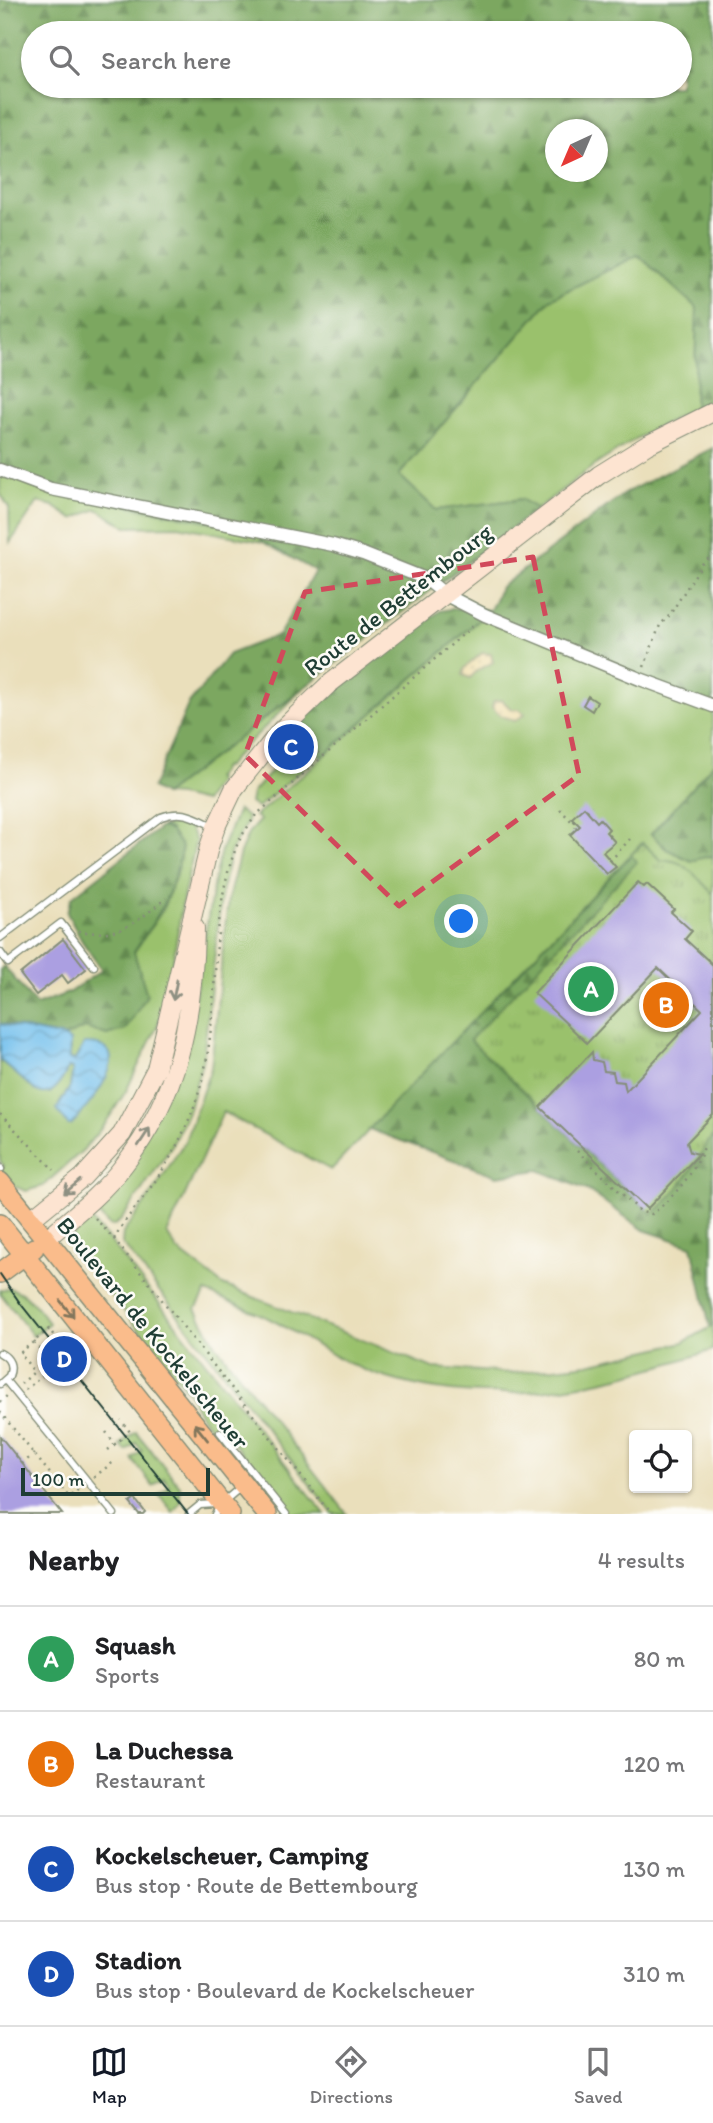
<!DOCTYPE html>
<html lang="en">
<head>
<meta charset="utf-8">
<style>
	:root { --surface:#fff; --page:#f6f6f6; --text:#202124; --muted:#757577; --line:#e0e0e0; --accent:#111827 }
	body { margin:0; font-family:Itim,sans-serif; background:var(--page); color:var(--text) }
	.controls { position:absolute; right:21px; bottom:21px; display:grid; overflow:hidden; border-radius:7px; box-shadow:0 2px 5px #0004 }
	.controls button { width:63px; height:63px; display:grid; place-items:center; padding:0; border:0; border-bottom:2px solid var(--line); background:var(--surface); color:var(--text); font:35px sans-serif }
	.compass { position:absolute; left:545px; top:119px; width:63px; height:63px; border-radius:50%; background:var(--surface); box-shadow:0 2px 5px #0004; rotate:224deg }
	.scale { position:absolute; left:21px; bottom:18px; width:189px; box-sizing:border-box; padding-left:7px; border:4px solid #1f3d34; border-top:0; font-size:19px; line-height:24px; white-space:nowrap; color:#1f3d34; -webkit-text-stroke:5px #fdfcf7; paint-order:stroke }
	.you { position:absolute; left:462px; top:922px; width:24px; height:24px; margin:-18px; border:5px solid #fff; border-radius:50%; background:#1a73e8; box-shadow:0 0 0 10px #1a73e833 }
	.badge { display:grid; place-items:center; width:46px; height:46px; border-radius:50%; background:var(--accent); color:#fff; font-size:23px; font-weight:700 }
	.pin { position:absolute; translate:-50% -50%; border:4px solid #fff; box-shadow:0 2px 7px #0006 }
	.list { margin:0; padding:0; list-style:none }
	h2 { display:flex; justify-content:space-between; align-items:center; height:91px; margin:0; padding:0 28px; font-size:30px }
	h2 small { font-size:23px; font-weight:400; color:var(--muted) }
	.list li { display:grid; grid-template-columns:46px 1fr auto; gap:21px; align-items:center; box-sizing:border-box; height:105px; padding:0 28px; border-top:2px solid var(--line) }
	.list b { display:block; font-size:26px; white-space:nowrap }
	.list p { margin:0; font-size:23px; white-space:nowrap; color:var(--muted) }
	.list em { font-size:23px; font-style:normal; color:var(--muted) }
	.icon { flex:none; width:38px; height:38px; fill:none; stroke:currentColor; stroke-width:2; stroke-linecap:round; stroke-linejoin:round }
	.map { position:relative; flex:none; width:713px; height:1514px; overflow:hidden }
	.search { position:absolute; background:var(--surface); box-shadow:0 2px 5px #0004; left:21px; right:21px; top:21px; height:77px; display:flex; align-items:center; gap:18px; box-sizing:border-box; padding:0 24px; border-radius:38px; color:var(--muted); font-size:26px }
	.sheet { height:511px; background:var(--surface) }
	nav { display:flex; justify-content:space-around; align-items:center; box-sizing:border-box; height:98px; border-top:2px solid var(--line); background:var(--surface); font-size:19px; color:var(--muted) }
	nav a { display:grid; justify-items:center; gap:4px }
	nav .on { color:var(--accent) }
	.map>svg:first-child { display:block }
	.grass { fill:#9ac16c; stroke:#5c7f50; stroke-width:2 }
	.forest { fill:url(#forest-firs); stroke:#4d724a; stroke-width:2; fill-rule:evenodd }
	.sand { fill:url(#sand-dots); stroke:#868c69; stroke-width:2 }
	.park { fill:url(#park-tufts); stroke:#5c7f50; stroke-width:2 }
	.water { fill:url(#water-waves); stroke:#497e90; stroke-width:2 }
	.building { fill:#ab9fe1 }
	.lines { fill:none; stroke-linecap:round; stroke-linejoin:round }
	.lane-casing { stroke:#848e78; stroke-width:9 }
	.street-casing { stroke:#848e78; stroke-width:15 }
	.secondary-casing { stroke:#848e78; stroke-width:20 }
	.primary-casing { stroke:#848e78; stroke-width:22 }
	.path { stroke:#848e78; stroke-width:2.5; stroke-dasharray:2 5; stroke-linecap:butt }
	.lane { stroke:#fff; stroke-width:6 }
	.street { stroke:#fff; stroke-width:12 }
	.secondary { stroke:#fde4d1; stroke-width:18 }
	.primary { stroke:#fabc8b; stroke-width:19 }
	.tram { stroke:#1f3d34; stroke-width:2 }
	.oneway { stroke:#8e9082 }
	.oneway2 { stroke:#82765b }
	.marked { fill:none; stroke:#d1495b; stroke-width:5; stroke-dasharray:14 9; stroke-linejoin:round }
	.labels { text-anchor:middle; stroke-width:5; stroke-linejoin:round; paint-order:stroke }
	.street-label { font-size:24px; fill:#1f3d34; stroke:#fdfcf7 }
</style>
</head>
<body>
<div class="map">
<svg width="713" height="1514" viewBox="0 0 713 1514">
	<defs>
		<pattern id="forest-firs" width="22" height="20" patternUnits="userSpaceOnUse" patternTransform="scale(1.75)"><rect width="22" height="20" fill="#7ba760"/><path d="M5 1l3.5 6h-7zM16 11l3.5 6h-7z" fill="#648950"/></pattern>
		<pattern id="sand-dots" width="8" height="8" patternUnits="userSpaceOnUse" patternTransform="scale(1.75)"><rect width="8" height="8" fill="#eeda9e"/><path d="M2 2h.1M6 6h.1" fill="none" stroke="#ccbc89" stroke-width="1.8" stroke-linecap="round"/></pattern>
		<pattern id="park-tufts" width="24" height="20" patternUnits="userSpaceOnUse" patternTransform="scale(1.75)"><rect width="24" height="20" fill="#9ac16c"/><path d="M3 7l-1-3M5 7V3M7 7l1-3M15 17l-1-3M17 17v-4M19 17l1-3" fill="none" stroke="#7d9e5a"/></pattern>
		<pattern id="water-waves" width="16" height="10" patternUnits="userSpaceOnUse" patternTransform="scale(1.75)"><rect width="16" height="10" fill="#73c0ed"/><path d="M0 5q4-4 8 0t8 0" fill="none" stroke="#5e9dc1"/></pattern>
	</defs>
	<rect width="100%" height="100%" fill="#fdfcf7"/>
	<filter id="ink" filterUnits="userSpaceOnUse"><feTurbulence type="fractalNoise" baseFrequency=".0143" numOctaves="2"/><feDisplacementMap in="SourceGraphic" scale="14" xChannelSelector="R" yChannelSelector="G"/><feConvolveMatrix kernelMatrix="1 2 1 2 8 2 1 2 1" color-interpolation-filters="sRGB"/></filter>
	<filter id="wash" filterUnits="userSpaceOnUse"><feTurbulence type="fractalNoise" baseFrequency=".00686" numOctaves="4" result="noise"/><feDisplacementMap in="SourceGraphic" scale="28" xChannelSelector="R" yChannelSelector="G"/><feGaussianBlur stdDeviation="1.57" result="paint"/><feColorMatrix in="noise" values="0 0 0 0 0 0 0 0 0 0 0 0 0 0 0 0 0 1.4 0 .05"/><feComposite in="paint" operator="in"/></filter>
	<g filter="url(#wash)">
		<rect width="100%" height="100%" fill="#eadfbb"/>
		<path class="grass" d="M638,255L697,308L694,408L637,438L592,467L537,509L521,499L436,510L399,475L550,299Z
			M0,470L258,531L263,542L178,526L127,527L97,509L73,519L53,506L38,502L10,543L9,508L0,493Z
			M485,615L713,706V764L651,834L713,857V894C699,881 683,856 662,861L642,843L331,1170L223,1112L167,1234L177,1250L223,1285L433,1368L513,1373L588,1364L684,1342L713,1326V1350C605,1385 496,1412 384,1377C343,1365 307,1338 270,1319C250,1309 227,1301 206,1292L196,1309L216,1345L347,1514H333L122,1243L123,1233L151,1195L185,1141L211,1068L228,899L240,853L249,832L260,820L255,816Z
			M297,694C274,720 248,741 226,767L224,766L215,779L218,781L204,802L179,796L164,795Z
			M299,739L317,757L257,808L250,803L252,793Z
			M238,810L247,817V822L231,850L222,890L203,1059L188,1112L170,1149L121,1220L113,1226L109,1225L97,1213L90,1219L111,1242L325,1514H290L223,1430L216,1435L201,1416L189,1393L74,1248L73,1235L81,1221L118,1183L191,1020L215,875L221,850Z
			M172,824H182L190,828L196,841L183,898L168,993L157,1027L126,1091L105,1124L83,1150L43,1186L26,1191L13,1186L0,1175V1170L4,1166L0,1161V1060L36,1091L50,1093L59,1084L68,1068L73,1069L70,1087L59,1104L71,1125L99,1089L75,1060L69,1059L70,1041L64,1037L85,1028L107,1035L134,952L162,911L178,870L181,847L170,830L161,827Z
			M8,1288C27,1291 38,1309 49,1323L33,1336L0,1293V1290Z
			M136,1432L180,1486V1503L173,1512L159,1495L170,1486L164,1478L153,1486L132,1459L142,1451L136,1443L126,1451L120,1445Z"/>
		<path class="forest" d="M0,0H713V399L694,408L697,308L638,255L550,299L399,475L436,510L521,499L537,509L164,795L152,788L188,705L229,654L279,635L315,571L263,542L258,531L110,502L0,470ZM33,33H680V86H33ZM556,130H598V172H556Z
			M713,448V706L485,615L322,757L301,736C301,734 301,726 301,725C307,704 417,628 440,611L456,608L490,610L501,587L625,493Z
			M713,764V857L709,856L691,861L666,849L651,834Z
			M161,827L170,830L182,847C174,891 159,916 134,952L147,995L126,1029L107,1035L85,1028L64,1037L0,1024V970L4,966L36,1005L68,993L102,970L82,941L67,913L72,897Z
			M631,855L638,862L470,1040L652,1214C671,1199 685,1179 699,1158C704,1150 706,1143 713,1135V1326L710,1327L692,1246L644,1230L589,1191L539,1170L497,1176L369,1129Z"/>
		<path class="sand" d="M482,653L491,654L493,662L477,671L470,678L463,675L465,668Z
			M502,700L511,709H519L525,714L515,721L499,715L492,707L494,701Z"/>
		<path class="park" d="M643,843L661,861C683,856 699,880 713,894V1135C706,1143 704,1150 699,1158C685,1179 671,1199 652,1214L470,1040L637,862L631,855Z"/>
		<path class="water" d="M0,1024L64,1037L70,1041L69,1059L75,1060L84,1044C144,1042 88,1107 71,1125H68L57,1109L70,1087L73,1069L68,1068C62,1081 52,1100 36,1091L0,1060Z"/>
		<g id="blocks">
			<path class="building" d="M588,696L597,702L592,711L583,705Z
				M584,807L597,822L600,819L609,829L606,832L615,842L603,852L616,867L607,874L570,835L580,826L572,818Z
				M638,882L644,887L647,884L674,909L671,912L692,931L685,939L713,965V1115L687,1142L690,1152L699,1154L647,1209L540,1107L592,1052L593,1060L602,1062L604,1071L613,1072L615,1081L624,1082L626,1091L702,1010L658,968L587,1043L534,993Z
				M63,939L86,969L68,983L62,975L36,995L20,974Z
				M0,1436L28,1471L62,1514H0Z
				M135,1499L145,1512L143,1514H139L130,1503Z"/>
		</g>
	</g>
	<g filter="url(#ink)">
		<use href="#blocks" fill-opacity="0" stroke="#848e78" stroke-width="2"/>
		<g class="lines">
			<defs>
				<path id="lane" d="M0,938L161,817C182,809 194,817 213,826
					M0,952L8,963L61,923L94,966
					M0,1167L1,1169
					M0,1353C10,1358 13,1366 9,1376L0,1384
					M6,1381L114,1514
					M220,1432L286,1514
					M189,1514L200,1505L216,1504
					M215,1514L222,1503L242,1486"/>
				<path id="street" d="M0,470L51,489L333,545L363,554L426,579L446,595L485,615L640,679L713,706"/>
				<path id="secondary" d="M30,1220L83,1177L122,1134L156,1069L209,847L216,827L234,789L282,729L328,685L599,475L647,445L713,412
					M46,1239C73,1216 102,1194 124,1165C179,1095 194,1015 195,928"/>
				<path id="primary" d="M0,1182L267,1514
					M0,1224L230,1514
					M0,1273L34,1248"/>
			</defs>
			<use href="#lane" class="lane-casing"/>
			<use href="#street" class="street-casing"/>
			<use href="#secondary" class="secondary-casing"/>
			<use href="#primary" class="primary-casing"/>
			<path class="path" d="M644,667L660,625L669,616L702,564L713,555
				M298,732L322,757
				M560,809L573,823
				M587,811L592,806
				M575,821L573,823L577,829
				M610,861L630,839
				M78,931C120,938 136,923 166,898
				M707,960L713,954
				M0,1114L54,1170
				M577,1151L641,1212L652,1214C674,1197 697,1170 705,1144
				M95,1218L114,1239L331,1514
				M114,1239C124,1220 139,1204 151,1187C174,1155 192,1119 202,1081C221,1007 208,918 236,848C240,836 249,826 255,816L476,623
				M34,1342L45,1356
				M21,1384L34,1372L20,1353L49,1329L60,1344
				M25,1390L47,1372
				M0,1402L8,1395
				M0,1412L69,1497L80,1488
				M106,1432L115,1444L130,1432L121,1420
				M108,1450L115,1444
				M22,1464L34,1454
				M94,1477L116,1460"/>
			<use href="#lane" class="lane"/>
			<use href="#street" class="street"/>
			<use href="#secondary" class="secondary"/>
			<use href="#primary" class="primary"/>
			<path class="tram" d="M0,1274L20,1303L188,1514"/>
		</g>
		<defs><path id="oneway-shaft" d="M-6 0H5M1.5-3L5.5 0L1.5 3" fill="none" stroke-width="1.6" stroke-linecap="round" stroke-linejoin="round" transform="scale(1.75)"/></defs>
		<g class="oneway">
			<use href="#oneway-shaft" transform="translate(175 990) rotate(101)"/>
			<use href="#oneway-shaft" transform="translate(144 1137) rotate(-57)"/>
			<use href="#oneway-shaft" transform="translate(72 1187) rotate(140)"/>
		</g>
		<g class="oneway2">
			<use href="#oneway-shaft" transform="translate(67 1309) rotate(51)"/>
			<use href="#oneway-shaft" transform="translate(201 1432) rotate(-129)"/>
		</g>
	</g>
	<path class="marked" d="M533,557L579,775L399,906L245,755L305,592Z"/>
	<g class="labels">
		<g class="street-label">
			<text transform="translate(398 600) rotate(-38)" y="8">Route de Bettembourg</text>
			<text transform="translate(153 1333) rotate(51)" y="8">Boulevard de Kockelscheuer</text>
		</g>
	</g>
</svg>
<div class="controls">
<button><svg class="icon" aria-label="locate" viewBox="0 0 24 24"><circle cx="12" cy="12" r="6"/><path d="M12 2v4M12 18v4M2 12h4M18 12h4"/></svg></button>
</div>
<svg class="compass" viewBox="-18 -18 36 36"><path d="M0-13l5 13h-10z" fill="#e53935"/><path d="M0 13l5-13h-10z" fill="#757577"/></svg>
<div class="scale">100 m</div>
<div class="you"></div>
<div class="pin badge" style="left:591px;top:989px;background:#2e9e5b">A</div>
<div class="pin badge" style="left:666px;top:1005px;background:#e8710a">B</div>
<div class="pin badge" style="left:291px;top:747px;background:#1a4fb4">C</div>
<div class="pin badge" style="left:64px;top:1359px;background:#1a4fb4">D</div>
<div class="search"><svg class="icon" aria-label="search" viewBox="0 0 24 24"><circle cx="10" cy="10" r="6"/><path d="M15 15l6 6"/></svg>Search here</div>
</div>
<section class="sheet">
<h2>Nearby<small>4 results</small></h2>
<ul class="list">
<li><span class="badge" style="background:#2e9e5b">A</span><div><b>Squash</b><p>Sports</p></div><em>80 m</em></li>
<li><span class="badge" style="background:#e8710a">B</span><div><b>La Duchessa</b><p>Restaurant</p></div><em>120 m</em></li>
<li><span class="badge" style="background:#1a4fb4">C</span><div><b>Kockelscheuer, Camping</b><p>Bus stop · Route de Bettembourg</p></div><em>130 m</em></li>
<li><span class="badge" style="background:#1a4fb4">D</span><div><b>Stadion</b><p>Bus stop · Boulevard de Kockelscheuer</p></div><em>310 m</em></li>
</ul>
</section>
<nav>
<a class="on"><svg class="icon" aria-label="map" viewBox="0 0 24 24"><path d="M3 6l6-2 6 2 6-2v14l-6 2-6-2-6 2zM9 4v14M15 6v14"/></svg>Map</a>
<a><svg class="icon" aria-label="directions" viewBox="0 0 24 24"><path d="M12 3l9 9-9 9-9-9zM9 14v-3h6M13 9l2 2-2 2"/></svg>Directions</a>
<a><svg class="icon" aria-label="saved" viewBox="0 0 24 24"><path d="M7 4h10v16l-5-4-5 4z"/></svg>Saved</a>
</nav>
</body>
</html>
